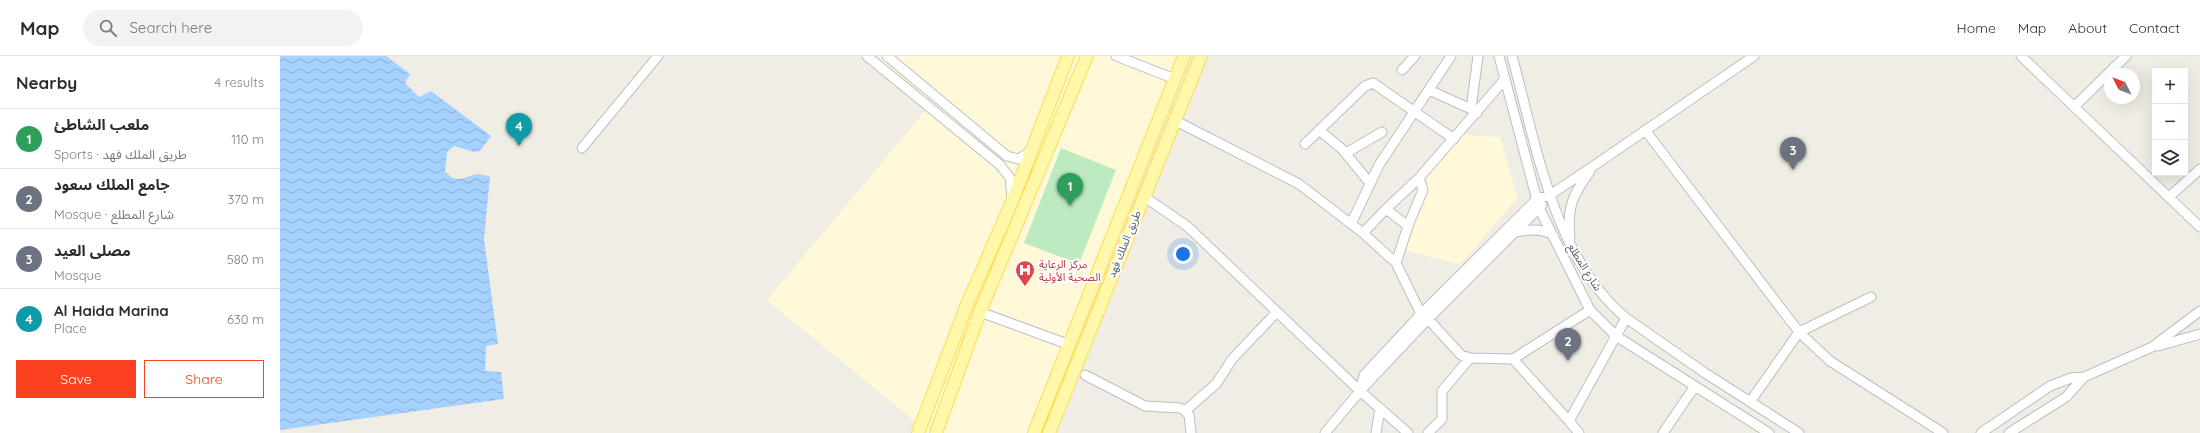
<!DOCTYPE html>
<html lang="en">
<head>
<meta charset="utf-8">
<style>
	:root { --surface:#fff; --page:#f2f2f3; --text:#2b2b33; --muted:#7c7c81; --line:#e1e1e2; --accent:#fb411f }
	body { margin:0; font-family:Quicksand,"Noto Sans Arabic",sans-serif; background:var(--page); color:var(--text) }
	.controls { position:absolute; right:12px; top:12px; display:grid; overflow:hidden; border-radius:0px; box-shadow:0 4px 16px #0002 }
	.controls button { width:36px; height:36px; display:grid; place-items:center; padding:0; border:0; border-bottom:1px solid var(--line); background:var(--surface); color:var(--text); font:20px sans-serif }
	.compass { position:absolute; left:1824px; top:12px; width:36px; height:36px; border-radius:50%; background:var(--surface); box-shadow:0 4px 16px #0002; rotate:312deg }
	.you { position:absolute; left:903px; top:198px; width:14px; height:14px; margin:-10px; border:3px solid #fff; border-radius:50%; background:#1a73e8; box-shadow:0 0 0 6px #1a73e833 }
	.badge { display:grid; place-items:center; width:26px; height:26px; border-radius:50%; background:var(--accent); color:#fff; font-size:13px; font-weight:700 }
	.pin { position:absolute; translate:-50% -33px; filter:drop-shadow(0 1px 2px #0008) }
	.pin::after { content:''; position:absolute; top:21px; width:14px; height:12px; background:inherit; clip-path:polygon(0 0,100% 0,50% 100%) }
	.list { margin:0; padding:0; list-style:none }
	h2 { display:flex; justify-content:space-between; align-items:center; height:52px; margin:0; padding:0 16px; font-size:17px }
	h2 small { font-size:13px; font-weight:400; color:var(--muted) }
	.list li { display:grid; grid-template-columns:26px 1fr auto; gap:12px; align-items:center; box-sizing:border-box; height:60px; padding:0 16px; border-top:1px solid var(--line) }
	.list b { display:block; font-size:15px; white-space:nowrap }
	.list p { margin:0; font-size:13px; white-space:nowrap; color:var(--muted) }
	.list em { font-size:13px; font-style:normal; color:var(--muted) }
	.actions { display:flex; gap:8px; padding:12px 16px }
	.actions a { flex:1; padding:9px 0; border:1px solid var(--accent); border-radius:0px; text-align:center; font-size:14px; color:var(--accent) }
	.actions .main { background:var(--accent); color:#fff }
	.icon { flex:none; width:22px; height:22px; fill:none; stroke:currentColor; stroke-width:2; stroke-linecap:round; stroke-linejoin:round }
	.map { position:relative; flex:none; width:1920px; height:377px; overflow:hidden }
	header { display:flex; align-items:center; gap:24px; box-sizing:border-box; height:56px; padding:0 20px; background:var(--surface); border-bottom:1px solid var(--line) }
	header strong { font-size:19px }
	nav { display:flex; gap:22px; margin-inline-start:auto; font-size:14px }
	.search { width:280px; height:36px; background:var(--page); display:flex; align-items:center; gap:10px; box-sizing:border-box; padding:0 14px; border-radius:22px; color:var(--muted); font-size:15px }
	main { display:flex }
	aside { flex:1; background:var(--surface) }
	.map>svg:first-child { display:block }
	.commercial { fill:#fff9da }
	.garden { fill:#beeac1 }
	.water { fill:url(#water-waves) }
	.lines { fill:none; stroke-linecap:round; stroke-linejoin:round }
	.minor-casing { stroke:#bcbec4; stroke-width:11 }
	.major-casing { stroke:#ffdb4e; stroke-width:14 }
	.minor { stroke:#fff; stroke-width:9 }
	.major { stroke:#fff8aa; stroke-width:12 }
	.labels { text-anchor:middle; stroke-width:4; stroke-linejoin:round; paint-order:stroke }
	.street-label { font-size:11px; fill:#5c6066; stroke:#fff }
	.health-label { font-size:11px; fill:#be3a42; stroke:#fff; text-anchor:start }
</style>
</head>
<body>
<header>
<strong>Map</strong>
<div class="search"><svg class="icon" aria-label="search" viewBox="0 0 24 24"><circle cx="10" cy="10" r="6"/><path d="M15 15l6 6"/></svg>Search here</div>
<nav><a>Home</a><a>Map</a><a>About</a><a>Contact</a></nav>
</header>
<main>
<aside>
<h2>Nearby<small>4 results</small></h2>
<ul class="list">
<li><span class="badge" style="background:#2e9e5b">1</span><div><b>ملعب الشاطئ</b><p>Sports · طريق الملك فهد</p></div><em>110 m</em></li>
<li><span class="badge" style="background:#6b7280">2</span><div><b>جامع الملك سعود</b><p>Mosque · شارع المطلع</p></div><em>370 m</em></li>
<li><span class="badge" style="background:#6b7280">3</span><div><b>مصلى العيد</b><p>Mosque</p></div><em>580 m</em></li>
<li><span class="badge" style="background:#0f9aa8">4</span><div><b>Al Haida Marina</b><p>Place</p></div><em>630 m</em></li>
</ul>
<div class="actions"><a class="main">Save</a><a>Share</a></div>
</aside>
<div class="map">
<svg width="1920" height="377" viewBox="0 0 1920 377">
	<defs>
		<pattern id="water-waves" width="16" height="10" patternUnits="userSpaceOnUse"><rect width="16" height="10" fill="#a5d1ff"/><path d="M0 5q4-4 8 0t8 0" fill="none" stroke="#8aadd2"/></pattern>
	</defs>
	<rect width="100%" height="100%" fill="#f0eee4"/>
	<path class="commercial" d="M579,0H901L750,377H633L637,367L487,244L646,54Z
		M1182,79L1220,81L1237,142L1180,209L1126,194L1148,126L1144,121Z"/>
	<path class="garden" d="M781,92L836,114L799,208L744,187Z"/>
	<path class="water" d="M0,0H106L130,18L125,27L139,41L151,35L211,80L200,95L194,96L174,90L167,96L165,115C176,129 184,121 197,118C200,118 206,120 210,120L204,183L218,288L206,290L205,315L221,316L224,343L0,374Z"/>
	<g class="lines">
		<defs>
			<path id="minor" d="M587,0L720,109L730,122L732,142
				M607,0L727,100L738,103L747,98L751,93
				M836,0L895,23
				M1219,0L1259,152L1310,254L1336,280L1489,377
				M1232,0C1256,87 1273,201 1346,262L1425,317L1519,377
				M1741,0L1920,171
				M1122,14L1135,0
				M1149,34L1191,53
				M1795,50L1846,0
				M1197,57L1191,53L1198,0
				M894,64L1019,128L1083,177L1116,207L1141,258
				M1039,74L1062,93L1089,126
				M1365,74L1519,276L1470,346
				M1025,88L1085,30L1093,27L1174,83
				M302,92L378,0
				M1066,97L1102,76
				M863,140L907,170L1080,335L1128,377
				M1889,141L1920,113
				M1106,153L1128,170
				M1071,168L1099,109L1171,0
				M1234,176C1248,174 1259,172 1272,178
				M1083,177L1106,153L1139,122L1225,23
				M1290,182C1287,151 1292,140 1310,115
				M1116,207L1128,170L1143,134L1139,122
				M1591,241L1519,276L1550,305L1663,377
				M700,256L790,289
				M1148,263L1181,299L1190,302L1233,303L1310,254
				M1878,290L1920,278
				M1233,303L1289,365
				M805,319L865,350L900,352L905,355L909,359L911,377
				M1080,335L1084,319L1141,258L1257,143L1270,139L1312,111L1474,0
				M905,355L936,328L953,302L997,256
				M1045,377L1080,335L1148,263L1262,149
				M1096,377L1100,352
				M1148,377L1162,363V335L1190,302
				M1299,377L1289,365L1346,262
				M1383,377L1415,330
				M1701,377L1770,330L1791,322L1804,321L1872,291L1920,255
				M1729,377L1786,341L1804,321"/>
			<path id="major" d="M638,377L686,251L731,148L788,0
				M656,377L700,256L807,0
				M754,377L904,0
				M769,377L921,0"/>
		</defs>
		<use href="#minor" class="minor-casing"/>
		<use href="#major" class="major-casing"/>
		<use href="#minor" class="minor"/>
		<use href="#major" class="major"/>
	</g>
	<defs>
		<symbol id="hospital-pin" viewBox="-11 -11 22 30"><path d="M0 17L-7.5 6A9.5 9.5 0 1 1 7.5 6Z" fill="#e0444e" stroke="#fff"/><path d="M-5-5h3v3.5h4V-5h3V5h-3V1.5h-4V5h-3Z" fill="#fff"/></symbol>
	</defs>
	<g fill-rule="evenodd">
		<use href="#hospital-pin" x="734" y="203" width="22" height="30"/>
	</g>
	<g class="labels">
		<g class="street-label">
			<text transform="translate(844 188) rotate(-68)" y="4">طريق الملك فهد</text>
			<text transform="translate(1305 211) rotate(58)" y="4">شارع المطلع</text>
		</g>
		<g class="health-label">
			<text x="759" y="212">مركز الرعاية<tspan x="759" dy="13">الصحية الأولية</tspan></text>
		</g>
	</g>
</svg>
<div class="controls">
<button>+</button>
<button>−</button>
<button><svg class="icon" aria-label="layers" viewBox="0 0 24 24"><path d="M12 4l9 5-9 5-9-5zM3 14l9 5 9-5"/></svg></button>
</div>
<svg class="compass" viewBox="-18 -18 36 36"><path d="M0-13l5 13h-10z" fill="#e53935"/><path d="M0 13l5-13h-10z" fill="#7c7c81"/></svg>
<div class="you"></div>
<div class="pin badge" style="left:790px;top:150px;background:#2e9e5b">1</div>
<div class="pin badge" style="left:1288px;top:305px;background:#6b7280">2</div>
<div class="pin badge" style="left:1513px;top:114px;background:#6b7280">3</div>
<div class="pin badge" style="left:239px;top:90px;background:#0f9aa8">4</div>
</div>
</main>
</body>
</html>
